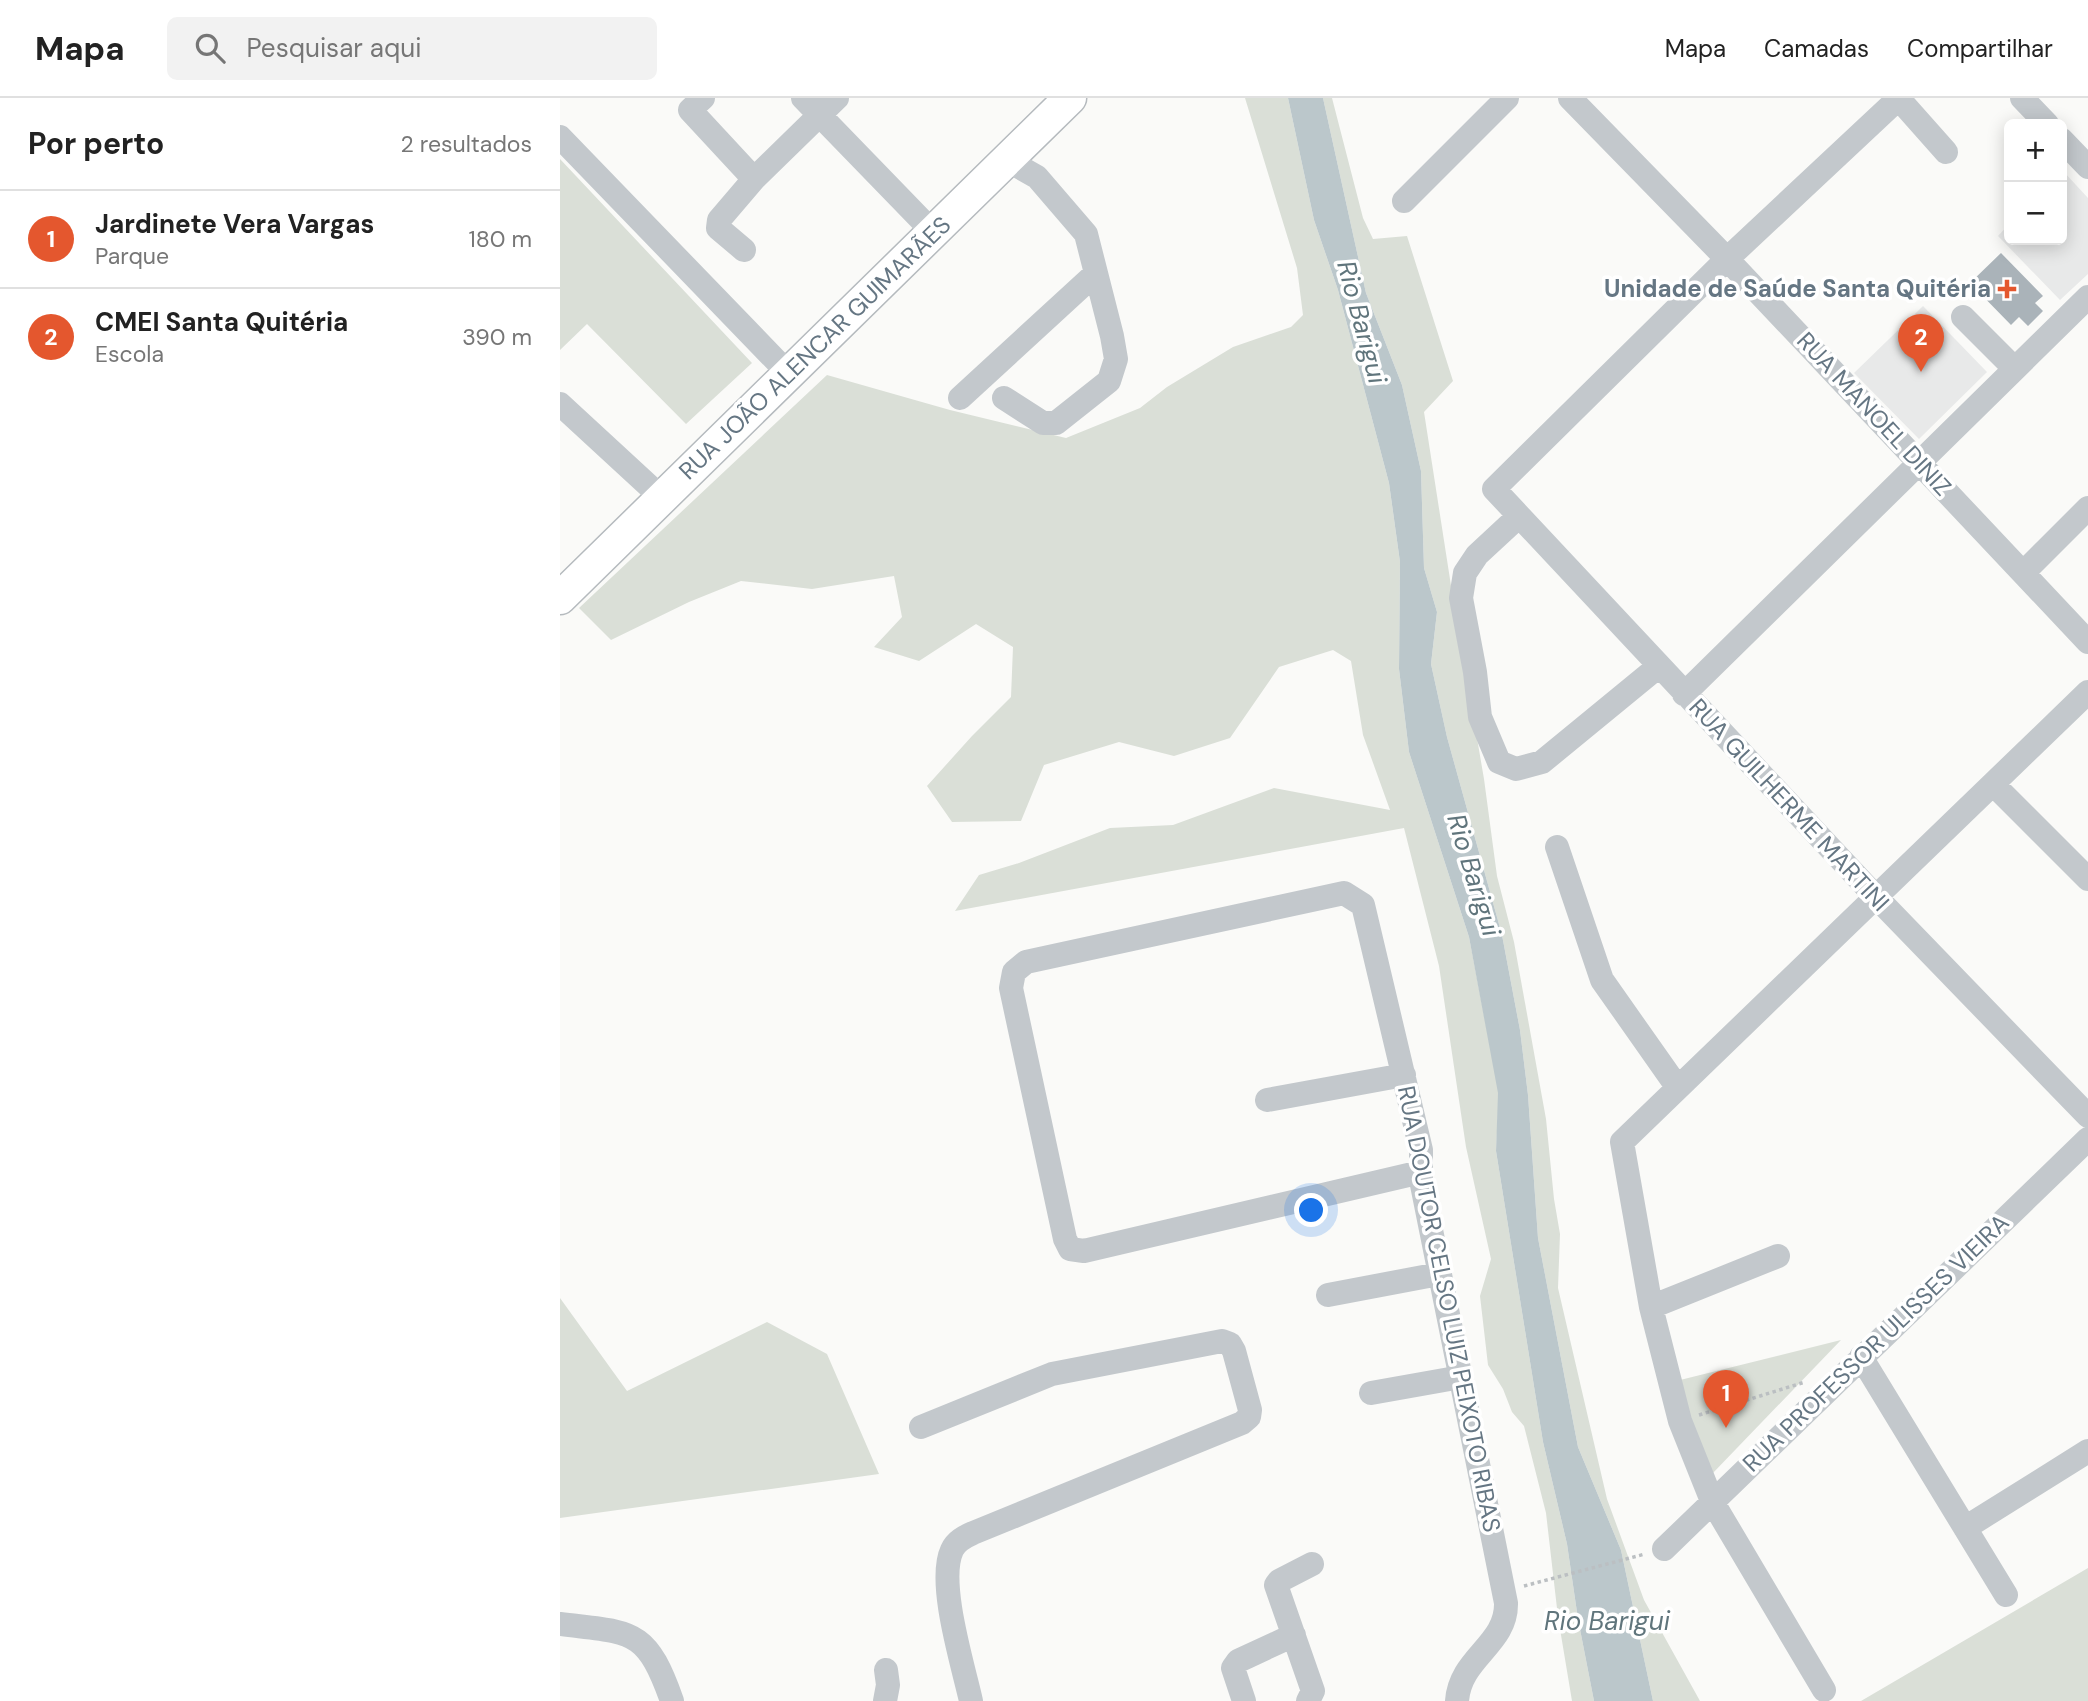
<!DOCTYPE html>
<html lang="pt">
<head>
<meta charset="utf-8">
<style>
	:root { --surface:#fff; --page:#f2f2f2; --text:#222; --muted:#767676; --line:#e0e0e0; --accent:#e4572e }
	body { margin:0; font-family:"DM Sans",sans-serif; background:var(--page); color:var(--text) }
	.controls { position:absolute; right:21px; top:21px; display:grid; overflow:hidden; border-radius:10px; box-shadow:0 4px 18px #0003 }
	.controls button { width:63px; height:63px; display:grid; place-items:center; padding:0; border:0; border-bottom:2px solid var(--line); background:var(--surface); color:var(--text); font:35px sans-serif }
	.you { position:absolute; left:752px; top:1113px; width:24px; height:24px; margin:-18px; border:5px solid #fff; border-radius:50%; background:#1a73e8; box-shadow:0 0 0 10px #1a73e833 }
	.badge { display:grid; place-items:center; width:46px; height:46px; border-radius:50%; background:var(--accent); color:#fff; font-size:23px; font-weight:700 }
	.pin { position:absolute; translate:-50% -58px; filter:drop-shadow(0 2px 4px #0008) }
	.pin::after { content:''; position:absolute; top:37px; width:24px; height:21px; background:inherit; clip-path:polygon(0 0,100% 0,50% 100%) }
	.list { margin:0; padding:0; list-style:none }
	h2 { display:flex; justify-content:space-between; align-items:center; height:91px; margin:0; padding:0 28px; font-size:30px }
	h2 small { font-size:23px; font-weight:400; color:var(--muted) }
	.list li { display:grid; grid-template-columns:46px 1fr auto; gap:21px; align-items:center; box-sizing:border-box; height:98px; padding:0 28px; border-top:2px solid var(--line) }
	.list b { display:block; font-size:26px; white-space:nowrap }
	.list p { margin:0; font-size:23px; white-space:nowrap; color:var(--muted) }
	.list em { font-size:23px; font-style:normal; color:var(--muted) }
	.icon { flex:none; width:38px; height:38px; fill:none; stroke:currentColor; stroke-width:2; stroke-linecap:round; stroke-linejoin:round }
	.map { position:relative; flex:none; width:1528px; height:1603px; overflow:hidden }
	header { display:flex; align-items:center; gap:42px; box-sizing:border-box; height:98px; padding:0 35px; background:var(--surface); border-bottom:2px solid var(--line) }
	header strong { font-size:33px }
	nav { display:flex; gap:38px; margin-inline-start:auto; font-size:24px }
	.search { width:490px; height:63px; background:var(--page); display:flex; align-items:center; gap:18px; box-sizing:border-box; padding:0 24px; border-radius:10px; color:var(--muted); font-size:26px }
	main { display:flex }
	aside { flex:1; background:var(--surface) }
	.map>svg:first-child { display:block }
	.built { fill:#e8e9e9 }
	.green { fill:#dadfd7 }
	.water { fill:#bbc7cb }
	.building { fill:#aab3b9 }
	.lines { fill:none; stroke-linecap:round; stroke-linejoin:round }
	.major-casing { stroke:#b5babe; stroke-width:35 }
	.path { stroke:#bbbfc2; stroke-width:3.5; stroke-dasharray:3.5 3.5; stroke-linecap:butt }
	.minor { stroke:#c3c8cc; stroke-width:24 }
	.major { stroke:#fff; stroke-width:32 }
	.poi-dot { fill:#e4572e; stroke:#fff; stroke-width:2.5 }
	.labels { text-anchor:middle; stroke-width:7; stroke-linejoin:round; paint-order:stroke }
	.poi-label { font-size:24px; font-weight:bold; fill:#657683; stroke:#fff; text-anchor:end }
	.street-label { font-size:24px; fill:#657683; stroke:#fff }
	.water-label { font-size:26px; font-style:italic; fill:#60757c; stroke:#fff }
</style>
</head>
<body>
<header>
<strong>Mapa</strong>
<div class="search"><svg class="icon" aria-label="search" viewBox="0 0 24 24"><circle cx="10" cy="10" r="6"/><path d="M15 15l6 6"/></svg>Pesquisar aqui</div>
<nav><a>Mapa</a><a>Camadas</a><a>Compartilhar</a></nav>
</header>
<main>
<aside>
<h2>Por perto<small>2 resultados</small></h2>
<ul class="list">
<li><span class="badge">1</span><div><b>Jardinete Vera Vargas</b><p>Parque</p></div><em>180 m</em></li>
<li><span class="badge">2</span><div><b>CMEI Santa Quitéria</b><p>Escola</p></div><em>390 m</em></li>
</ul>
</aside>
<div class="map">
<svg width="1528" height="1603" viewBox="0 0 1528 1603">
	<rect width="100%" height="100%" fill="#fafaf8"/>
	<path class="built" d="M1504,74L1528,100V176L1500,202L1438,138L1449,126V142H1502V76Z
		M1363,208L1427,274L1359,341L1294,275Z"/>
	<path class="green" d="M685,0H728L754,122L778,192L829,385L840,464L839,571L849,654L909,839L939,995L936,1053L983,1344L1007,1446L1018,1521L1034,1603H1012L998,1519L986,1415L964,1328L952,1314L943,1291L928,1267L920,1198L931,1161L906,1049L879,868L844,730L395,813L419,777L459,765L550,730L613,727L714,690L830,712L803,637L791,563L773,552L719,569L670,640L614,658L559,644L484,667L461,723L392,724L367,688L412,638L451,599L453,549L416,526L359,563L314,549L342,519L334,478L252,491L181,483L129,504L51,542L19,510L267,277L390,312L506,340L580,310L607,289L673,249L731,229L743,217L737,170Z
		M763,0H772L803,120L813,141L847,138L893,283L864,314L892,494L924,681L937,778L954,844L986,1021L994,1101L1000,1136L998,1190L1047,1401L1084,1502L1140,1603H1093L1061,1452L1018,1349L978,1140L968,997L960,932L942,837L887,639L871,566L877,514L864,470L861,373L842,287L806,195Z
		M0,61L192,265L126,326L27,226L0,252Z
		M0,1200L67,1293L207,1224L267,1256L319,1376L0,1420Z
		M1281,1242L1152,1376L1116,1283Z
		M1528,1470V1603H1301Z"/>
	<path class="water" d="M728,0H763L806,195L842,287L861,373L864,470L877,514L871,566L887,639L942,837L960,932L968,997L978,1140L1018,1349L1061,1452L1093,1603H1034L1018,1521L1007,1446L983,1344L936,1053L938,995L909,839L849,654L839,571L840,464L829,385L778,192L754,122Z"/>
	<path class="building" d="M1441,155L1483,198L1475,205L1483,213L1468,228L1459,219L1451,227L1410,185Z"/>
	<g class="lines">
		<defs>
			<path id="major" d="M0,500L510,0"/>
		</defs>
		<use href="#major" class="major-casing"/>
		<path class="path" d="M1139,1317L1245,1284
			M964,1488L1085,1456"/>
		<path class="minor" d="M143,0L130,12L194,81
			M243,0L373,134
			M1010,0L1167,161L1528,544
			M1339,0L1167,161L934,391L1316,799L1528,1018
			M1462,0L1487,26
			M1339,1L1386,54
			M0,39L229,276
			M1502,42L1528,69
			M844,103L947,0
			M184,152L158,130L159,122L194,81L277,0
			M1403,219L1454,270
			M400,300L535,176
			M444,300L483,325H496L549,283L556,261L552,238L526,136L477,79L447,62
			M0,306L102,400
			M959,418L917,457L905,475L901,500L915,574L920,619L939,664L956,671L982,664L1099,568
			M1463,475L1528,410
			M1124,596L1528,199
			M1433,686L1528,781
			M997,749L1042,882L1118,990
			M707,1002L844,977
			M861,1074L524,1153L510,1151L505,1141L451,890L454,874L466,864L784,795L803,807L861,1052V1082L946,1505C947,1547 900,1559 897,1603
			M768,1197L879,1176
			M1091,1209L1218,1158
			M1301,1259L1446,1497
			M811,1295L901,1279
			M361,1329L492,1276L662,1243L670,1246L674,1253L690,1312L689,1319L682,1325L413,1435C404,1439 396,1443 392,1452C377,1484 403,1567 411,1603
			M1405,1430L1528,1353
			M1104,1451L1528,1041
			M0,1526C72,1535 86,1529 112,1603
			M1264,1592L1152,1403L1120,1323L1091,1209L1062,1044L1528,594
			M325,1603L328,1587L326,1572
			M684,1603L673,1570L678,1563L734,1537
			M748,1603L753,1593L716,1487L719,1483L752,1466"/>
		<use href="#major" class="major"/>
	</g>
	<path class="poi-dot" d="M1443.5 180.5h7v7h7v7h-7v7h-7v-7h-7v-7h7z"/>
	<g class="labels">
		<g class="poi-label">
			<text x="1431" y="199">Unidade de Saúde Santa Quitéria</text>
		</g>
		<g class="street-label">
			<text transform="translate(255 250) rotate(-44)" y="8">RUA JOÃO ALENCAR GUIMARÃES</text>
			<text transform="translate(1314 316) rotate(47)" y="8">RUA MANOEL DINIZ</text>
			<text transform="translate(1229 707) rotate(47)" y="8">RUA GUILHERME MARTINI</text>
			<text transform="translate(889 1211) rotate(79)" y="8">RUA DOUTOR CELSO LUIZ PEIXOTO RIBAS</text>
			<text transform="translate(1316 1245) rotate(-44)" y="8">RUA PROFESSOR ULISSES VIEIRA</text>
		</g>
		<g class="water-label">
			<text transform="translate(802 224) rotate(75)" y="9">Rio Barigui</text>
			<text transform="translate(914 777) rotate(73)" y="9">Rio Barigui</text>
			<text x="1047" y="1532">Rio Barigui</text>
		</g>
	</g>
</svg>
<div class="controls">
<button>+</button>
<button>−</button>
</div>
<div class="you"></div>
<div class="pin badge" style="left:1166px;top:1330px">1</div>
<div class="pin badge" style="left:1361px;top:274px">2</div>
</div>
</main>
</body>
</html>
